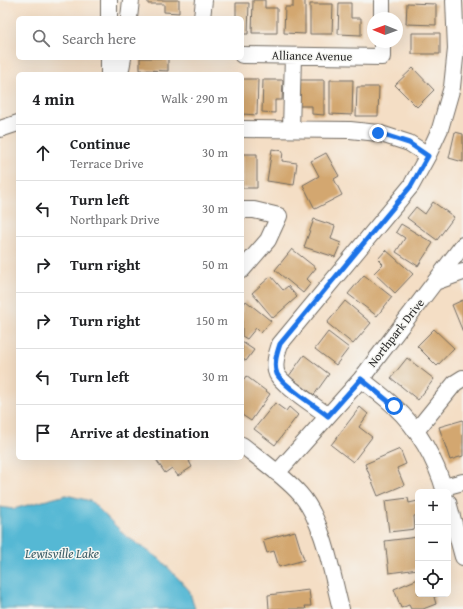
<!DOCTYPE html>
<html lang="en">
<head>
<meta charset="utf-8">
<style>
	:root { --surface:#fff; --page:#f2f2f2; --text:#202124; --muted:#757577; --line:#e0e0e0 }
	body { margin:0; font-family:"Gentium Book Plus",serif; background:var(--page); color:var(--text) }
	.controls { position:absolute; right:12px; bottom:12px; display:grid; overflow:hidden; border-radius:6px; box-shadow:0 4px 16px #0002 }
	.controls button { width:36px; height:36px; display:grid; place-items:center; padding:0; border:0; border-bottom:1px solid var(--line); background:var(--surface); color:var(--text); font:20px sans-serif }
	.compass { position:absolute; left:367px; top:12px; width:36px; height:36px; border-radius:50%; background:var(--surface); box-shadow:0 4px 16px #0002; rotate:271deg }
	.stop { position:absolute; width:12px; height:12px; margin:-9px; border:3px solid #1a73e8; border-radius:50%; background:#fff }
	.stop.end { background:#1a73e8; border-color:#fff; box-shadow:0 1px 4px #0008 }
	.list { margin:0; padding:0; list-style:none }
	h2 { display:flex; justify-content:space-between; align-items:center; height:52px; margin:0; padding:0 16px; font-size:17px }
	h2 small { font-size:13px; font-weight:400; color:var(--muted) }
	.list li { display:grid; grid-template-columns:26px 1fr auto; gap:12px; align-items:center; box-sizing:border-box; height:56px; padding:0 16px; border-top:1px solid var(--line) }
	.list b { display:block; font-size:15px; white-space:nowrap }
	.list p { margin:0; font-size:13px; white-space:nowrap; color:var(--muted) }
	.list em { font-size:13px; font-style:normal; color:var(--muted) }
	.icon { flex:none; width:22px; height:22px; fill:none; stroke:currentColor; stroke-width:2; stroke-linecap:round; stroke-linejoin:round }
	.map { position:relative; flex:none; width:463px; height:609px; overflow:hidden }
	.search { position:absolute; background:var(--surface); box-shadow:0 4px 16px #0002; left:16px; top:16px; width:228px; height:44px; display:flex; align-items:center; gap:10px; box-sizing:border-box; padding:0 14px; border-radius:6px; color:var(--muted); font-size:15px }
	.panel { position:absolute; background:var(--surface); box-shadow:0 4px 16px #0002; left:16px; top:72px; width:228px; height:388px; border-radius:6px }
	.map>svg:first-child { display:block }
	.water { fill:#55b8d4; stroke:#407280 }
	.building { fill:#d3a76f }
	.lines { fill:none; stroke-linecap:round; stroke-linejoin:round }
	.minor-casing { stroke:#716a61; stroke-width:18 }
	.minor { stroke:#fff; stroke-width:16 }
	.route { stroke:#1a73e8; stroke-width:5 }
	.labels { text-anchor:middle; stroke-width:3; stroke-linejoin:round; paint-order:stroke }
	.street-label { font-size:12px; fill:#2b2b2b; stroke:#f6f6f2 }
	.water-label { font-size:13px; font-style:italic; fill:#3a5c66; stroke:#f6f6f2 }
</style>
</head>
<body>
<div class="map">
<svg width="463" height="609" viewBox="0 0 463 609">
	<rect width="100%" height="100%" fill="#f6f6f2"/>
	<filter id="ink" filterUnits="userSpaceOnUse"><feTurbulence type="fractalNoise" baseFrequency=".025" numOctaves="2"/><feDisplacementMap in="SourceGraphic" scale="8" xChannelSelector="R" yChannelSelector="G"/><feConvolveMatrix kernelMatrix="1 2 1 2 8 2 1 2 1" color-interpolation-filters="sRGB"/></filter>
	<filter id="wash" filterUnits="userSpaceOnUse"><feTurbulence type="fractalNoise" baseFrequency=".012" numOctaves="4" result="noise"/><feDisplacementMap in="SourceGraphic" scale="16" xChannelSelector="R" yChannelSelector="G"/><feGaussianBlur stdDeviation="0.9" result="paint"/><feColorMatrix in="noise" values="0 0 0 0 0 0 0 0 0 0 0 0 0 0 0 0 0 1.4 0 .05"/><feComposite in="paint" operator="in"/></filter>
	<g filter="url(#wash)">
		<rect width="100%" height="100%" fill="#f4dec5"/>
		<path class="water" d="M66,495L91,501L126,536L160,559L189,590L195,609H0V507L13,509Z"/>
		<g id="blocks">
			<path class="building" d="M148,0H179V13L164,12V4H148Z
				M253,0H265V8H277V33H252Z
				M293,0H305V34L284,33L285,7H293Z
				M236,3H249L248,34H242V18H236Z
				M339,3H351V18H361V35L338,34Z
				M407,3L436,4V25L406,24Z
				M310,4H333L332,34H310Z
				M412,33H440V54H412Z
				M140,58H168V71L140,70Z
				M413,68L434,90L417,107L395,85Z
				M242,79H258L257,115L242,114Z
				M263,80H283L282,100H275V113L262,112Z
				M300,80H324V115L312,114V106H299Z
				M330,80H353L352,115L330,114Z
				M357,87H379L378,116H356Z
				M455,132L463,134V162L449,158Z
				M272,149L283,151L282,161L297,163L294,185L267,181Z
				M326,153L339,176L334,179L342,195L315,209L303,185L319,176L311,161Z
				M242,154H257V188H242Z
				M433,202L454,217L437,240L407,218L416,207L425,214Z
				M314,219L335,226L331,239L341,243L335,257L304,247Z
				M401,224L433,243L418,266L396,252L405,238L396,232Z
				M292,249L316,268L307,279L311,283L303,293L275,270Z
				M386,250L413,274L395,293L374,273L383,264L378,259Z
				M364,275L392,297L377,316L348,294Z
				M271,276L283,290L288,286L297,297L273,318L252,293Z
				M463,300V332L452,305Z
				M246,301L271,321L261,333L256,328L247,339L242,336V307Z
				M345,301L371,323L353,344L327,323Z
				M434,329L454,348L437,366L417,346Z
				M328,332L349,348L336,365L315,349Z
				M242,342L254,350L246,361L242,358Z
				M304,355L329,374L314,395L289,376Z
				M407,358L434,379L418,400L391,378Z
				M246,376L270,394L251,421L242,415V382Z
				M275,403L286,411L289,407L298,415L275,445L254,429Z
				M360,407L368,414L359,427L372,437L353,462L331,445Z
				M463,420V456L450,460L439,427Z
				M400,449L406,464L397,468L404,485L378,496L365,464Z
				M155,458H193L189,461L192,467L178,476L172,468L165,473Z
				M408,498L409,503L418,501V515L414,516L415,529L389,532L385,501Z
				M295,531L304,560L279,567L274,551L267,553L263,540Z
				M418,537V569L389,573L385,541Z
				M418,579V594H440L434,597L436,604L423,609H411L409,605L401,608L394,589Z
				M309,590L311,606H305L306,609H269L268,595Z"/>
		</g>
	</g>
	<g filter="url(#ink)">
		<use href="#blocks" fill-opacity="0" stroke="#716a61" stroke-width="1"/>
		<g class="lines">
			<defs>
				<path id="minor" d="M382,0V18
					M109,18V0
					M129,18L131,0
					M202,18L204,0
					M242,55L382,57V42
					M109,74V58
					M120,74L123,58
					M0,129L18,123
					M242,129L350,130L378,133L409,143L428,155
					M291,129L293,56
					M242,210H254L279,216L268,240L242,270
					M435,282L463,272
					M361,379C372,388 384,396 394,406C418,428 436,460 445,492
					M328,416C317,407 282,385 277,374C273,365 277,353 280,344L411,186L428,155L440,129L452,87L456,49L454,0
					M416,431L455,383L463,378
					M242,445C261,460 284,476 300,494C324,521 332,575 341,609
					M277,473L361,379L463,245
					M444,487L463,482
					M448,502L463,557"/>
			</defs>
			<use href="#minor" class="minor-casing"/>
			<use href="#minor" class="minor"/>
		</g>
	</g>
	<g class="lines" filter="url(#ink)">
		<path class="route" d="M378,133L409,143L428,156L411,186L280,344C277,353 273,365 277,374C282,385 317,407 328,416L361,379L394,406"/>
	</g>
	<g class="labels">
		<g class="street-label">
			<text transform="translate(312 56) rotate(1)" y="4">Alliance Avenue</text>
			<text transform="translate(396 333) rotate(-52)" y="4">Northpark Drive</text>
		</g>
		<g class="water-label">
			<text x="62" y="558">Lewisville Lake</text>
		</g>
	</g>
</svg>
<div class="controls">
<button>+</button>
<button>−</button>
<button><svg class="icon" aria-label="locate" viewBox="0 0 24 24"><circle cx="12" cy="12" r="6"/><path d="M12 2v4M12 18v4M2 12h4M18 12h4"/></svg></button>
</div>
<svg class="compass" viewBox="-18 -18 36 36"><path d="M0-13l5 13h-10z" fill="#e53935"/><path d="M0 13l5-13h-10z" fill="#757577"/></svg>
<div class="stop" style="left:394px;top:406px"></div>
<div class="stop end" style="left:378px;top:133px"></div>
<div class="search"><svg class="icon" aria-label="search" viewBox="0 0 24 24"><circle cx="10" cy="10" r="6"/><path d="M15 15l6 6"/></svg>Search here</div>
<section class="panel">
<h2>4 min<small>Walk · 290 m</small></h2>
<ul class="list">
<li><svg class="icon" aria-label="ahead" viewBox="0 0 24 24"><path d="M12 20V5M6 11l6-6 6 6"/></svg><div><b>Continue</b><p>Terrace Drive</p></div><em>30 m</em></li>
<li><svg class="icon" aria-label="left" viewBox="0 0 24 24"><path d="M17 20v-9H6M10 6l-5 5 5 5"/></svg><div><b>Turn left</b><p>Northpark Drive</p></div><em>30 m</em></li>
<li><svg class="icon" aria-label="right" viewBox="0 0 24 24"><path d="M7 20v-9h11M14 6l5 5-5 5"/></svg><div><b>Turn right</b></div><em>50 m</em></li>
<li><svg class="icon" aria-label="right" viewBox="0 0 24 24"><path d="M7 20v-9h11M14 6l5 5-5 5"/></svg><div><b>Turn right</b></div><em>150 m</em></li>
<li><svg class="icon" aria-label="left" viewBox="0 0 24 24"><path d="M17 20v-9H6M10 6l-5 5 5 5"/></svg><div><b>Turn left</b></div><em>30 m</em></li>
<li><svg class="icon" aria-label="arrive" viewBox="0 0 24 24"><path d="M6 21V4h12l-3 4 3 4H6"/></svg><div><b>Arrive at destination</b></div></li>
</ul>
</section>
</div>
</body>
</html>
